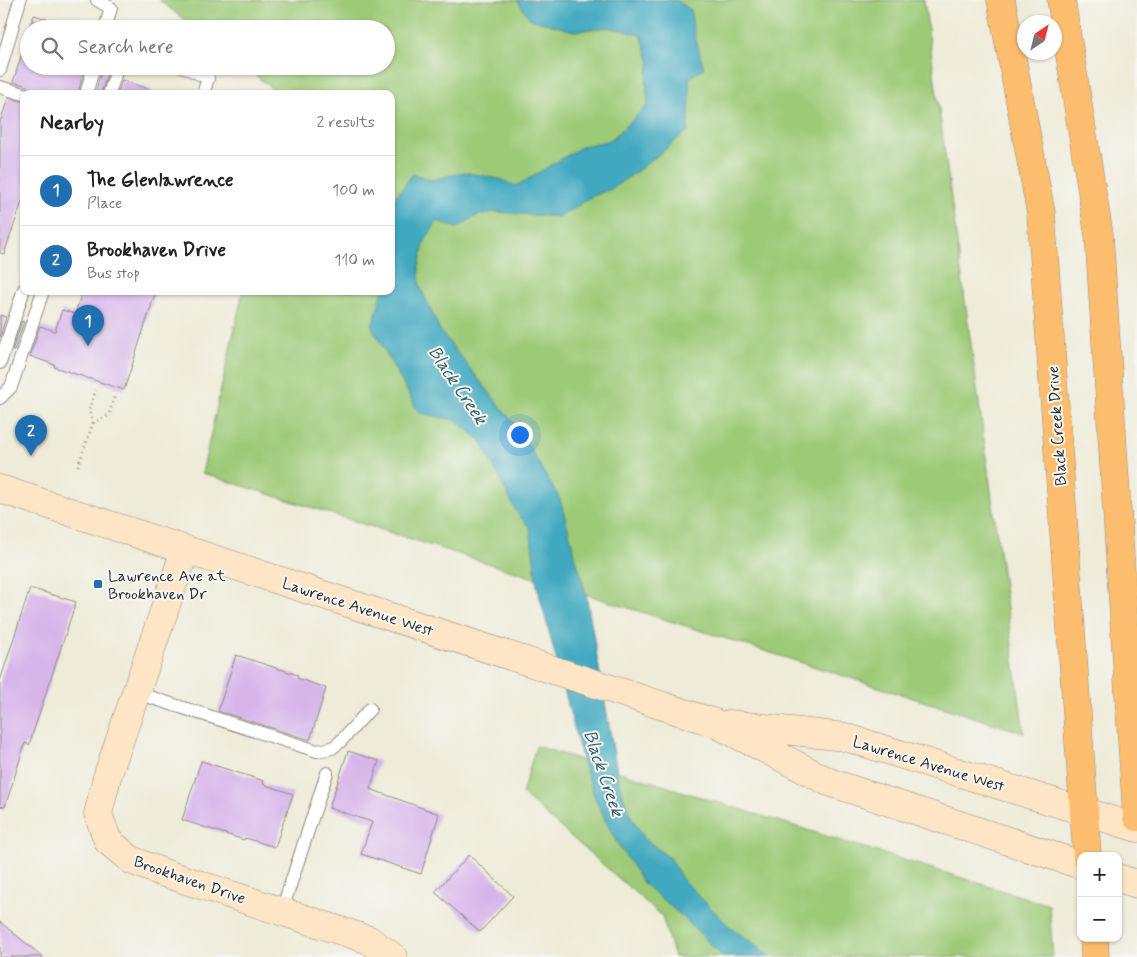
<!DOCTYPE html>
<html lang="en">
<head>
<meta charset="utf-8">
<style>
	:root { --surface:#fff; --page:#f2f2f2; --text:#222; --muted:#767676; --line:#e0e0e0; --accent:#1f6fb2 }
	body { margin:0; font-family:Mynerve,sans-serif; background:var(--page); color:var(--text) }
	.controls { position:absolute; right:15px; bottom:15px; display:grid; overflow:hidden; border-radius:10px; box-shadow:0 1px 4px #0004 }
	.controls button { width:45px; height:45px; display:grid; place-items:center; padding:0; border:0; border-bottom:1px solid var(--line); background:var(--surface); color:var(--text); font:25px sans-serif }
	.compass { position:absolute; left:1017px; top:15px; width:45px; height:45px; border-radius:50%; background:var(--surface); box-shadow:0 1px 4px #0004; rotate:35deg }
	.you { position:absolute; left:519px; top:434px; width:18px; height:18px; margin:-12px; border:4px solid #fff; border-radius:50%; background:#1a73e8; box-shadow:0 0 0 8px #1a73e833 }
	.badge { display:grid; place-items:center; width:32px; height:32px; border-radius:50%; background:var(--accent); color:#fff; font-size:16px; font-weight:700 }
	.pin { position:absolute; translate:-50% -41px; filter:drop-shadow(0 1px 2px #0008) }
	.pin::after { content:''; position:absolute; top:26px; width:18px; height:15px; background:inherit; clip-path:polygon(0 0,100% 0,50% 100%) }
	.list { margin:0; padding:0; list-style:none }
	h2 { display:flex; justify-content:space-between; align-items:center; height:65px; margin:0; padding:0 20px; font-size:21px }
	h2 small { font-size:16px; font-weight:400; color:var(--muted) }
	.list li { display:grid; grid-template-columns:32px 1fr auto; gap:15px; align-items:center; box-sizing:border-box; height:70px; padding:0 20px; border-top:1px solid var(--line) }
	.list b { display:block; font-size:19px; white-space:nowrap }
	.list p { margin:0; font-size:16px; white-space:nowrap; color:var(--muted) }
	.list em { font-size:16px; font-style:normal; color:var(--muted) }
	.icon { flex:none; width:28px; height:28px; fill:none; stroke:currentColor; stroke-width:2; stroke-linecap:round; stroke-linejoin:round }
	.map { position:relative; flex:none; width:1137px; height:957px; overflow:hidden }
	.search { position:absolute; background:var(--surface); box-shadow:0 1px 4px #0004; left:20px; top:20px; width:375px; height:55px; display:flex; align-items:center; gap:12px; box-sizing:border-box; padding:0 18px; border-radius:28px; color:var(--muted); font-size:19px }
	.panel { position:absolute; background:var(--surface); box-shadow:0 1px 4px #0004; left:20px; top:90px; width:375px; height:205px; border-radius:10px }
	.map>svg:first-child { display:block }
	.green { fill:#9dca77; stroke:#647a51 }
	.water { fill:#40a9c0; stroke:#366a76 }
	.building { fill:#d7b5eb }
	.lines { fill:none; stroke-linecap:round; stroke-linejoin:round }
	.lane-casing { stroke:#8c8b82; stroke-width:14 }
	.secondary-casing { stroke:#8c8b82; stroke-width:29 }
	.primary-casing { stroke:#8c8b82; stroke-width:29 }
	.highway-casing { stroke:#8c8b82; stroke-width:29 }
	.path { stroke:#8c8b82; stroke-width:3; stroke-dasharray:1 4; stroke-linecap:butt }
	.lane { stroke:#fff; stroke-width:12 }
	.secondary { stroke:#fee5c5; stroke-width:28 }
	.primary { stroke:#fcbd6e; stroke-width:28 }
	.highway { stroke:#fcbd6e; stroke-width:28 }
	.poi-dot { fill:#1f6fb2; stroke:#f6f6f2; stroke-width:2 }
	.labels { text-anchor:middle; stroke-width:4; stroke-linejoin:round; paint-order:stroke }
	.street-label { font-size:16px; fill:#2b2b2b; stroke:#f6f6f2 }
	.poi-label { font-size:16px; fill:#2b2b2b; stroke:#f6f6f2; text-anchor:start }
	.water-label { font-size:18px; font-style:italic; fill:#335d67; stroke:#f6f6f2 }
</style>
</head>
<body>
<div class="map">
<svg width="1137" height="957" viewBox="0 0 1137 957">
	<rect width="100%" height="100%" fill="#f6f6f2"/>
	<filter id="ink" filterUnits="userSpaceOnUse"><feTurbulence type="fractalNoise" baseFrequency=".02" numOctaves="2"/><feDisplacementMap in="SourceGraphic" scale="10" xChannelSelector="R" yChannelSelector="G"/><feConvolveMatrix kernelMatrix="1 2 1 2 8 2 1 2 1" color-interpolation-filters="sRGB"/></filter>
	<filter id="wash" filterUnits="userSpaceOnUse"><feTurbulence type="fractalNoise" baseFrequency=".0096" numOctaves="4" result="noise"/><feDisplacementMap in="SourceGraphic" scale="20" xChannelSelector="R" yChannelSelector="G"/><feGaussianBlur stdDeviation="1.12" result="paint"/><feColorMatrix in="noise" values="0 0 0 0 0 0 0 0 0 0 0 0 0 0 0 0 0 1.4 0 .05"/><feComposite in="paint" operator="in"/></filter>
	<g filter="url(#wash)">
		<rect width="100%" height="100%" fill="#eeebd8"/>
		<path class="green" d="M159,0H924L1024,733L202,473L243,291H391V94H279L244,66H386V29H196Z
			M536,746L1049,905L1053,957H674L662,916L522,794Z"/>
		<path class="water" d="M517,0H676L691,10L693,29L704,68L689,78L690,100L688,131L640,169L611,189L591,197L560,217L495,212L476,216L457,228L437,221L424,243L419,267L420,287L441,332L517,427L560,499L587,599L619,783L630,815L645,839L671,859L682,879L729,926L771,957H723L683,917L644,884L614,838L595,798L584,766L537,586L530,528L517,513L481,441L456,420L419,413L372,327L383,291H391V203L413,174L432,180L464,172L499,179L516,186L583,146L611,140L648,105L646,81L650,63L641,35L609,27L574,31L530,19Z"/>
		<g id="blocks">
			<path class="building" d="M34,15L78,29H29Z
				M29,31V66H85L78,94H32L30,89L27,86L13,82Z
				M101,72L107,74L101,94H95Z
				M122,80L151,90V94H118Z
				M8,98L24,102V196L4,254L0,253V122Z
				M82,291H156L124,390L54,367L55,365L30,356L40,326L55,331L62,310L75,314Z
				M0,315L6,317L0,337Z
				M22,321L24,322L14,351H12Z
				M30,588L76,602L29,745L25,743L5,807L0,806V681Z
				M236,655L298,675L297,678L326,688L310,740L218,711Z
				M348,751L379,761L370,789L439,814L421,874L361,854L372,822L329,808Z
				M201,761L264,781L263,784L293,794L275,847L245,838L244,840L182,820Z
				M469,855L513,896L480,932L435,892Z
				M0,922L43,957H0Z"/>
		</g>
	</g>
	<g filter="url(#ink)">
		<use href="#blocks" fill-opacity="0" stroke="#8c8b82" stroke-width="1"/>
		<g class="lines">
			<defs>
				<path id="lane" d="M97,0L111,8L105,29
					M182,66L208,78L203,94
					M0,70L20,0
					M0,87L24,94
					M86,94L94,66
					M109,94L118,66
					M0,363L24,289
					M0,398L11,387L43,291
					M137,693L317,751L332,748L340,742L370,709
					M282,910L327,773"/>
				<path id="secondary" d="M0,489L715,723L829,782L1081,865
					M185,550L107,777L98,814L108,841L131,860L161,872L369,940L393,957
					M729,724L845,737L1137,828
					M1118,878L1137,884"/>
				<path id="primary" d="M1084,811L1087,856
					M1094,938L1095,957"/>
				<path id="highway" d="M1001,0L1041,213L1084,811
					M1061,0L1099,235L1137,817"/>
			</defs>
			<use href="#lane" class="lane-casing"/>
			<use href="#secondary" class="secondary-casing"/>
			<use href="#primary" class="primary-casing"/>
			<use href="#highway" class="highway-casing"/>
			<path class="path" d="M93,423L109,415L115,395
				M78,466L93,423L89,410L96,390"/>
			<use href="#lane" class="lane"/>
			<use href="#secondary" class="secondary"/>
			<use href="#primary" class="primary"/>
			<use href="#highway" class="highway"/>
		</g>
	</g>
	<rect class="poi-dot" x="93" y="579" width="10" height="10" rx="2.5"/>
	<g class="labels">
		<g class="street-label">
			<text transform="translate(1056 426) rotate(-94)" y="6">Black Creek Drive</text>
			<text transform="translate(358 606) rotate(18)" y="6">Lawrence Avenue West</text>
			<text transform="translate(929 763) rotate(17)" y="6">Lawrence Avenue West</text>
			<text transform="translate(190 879) rotate(19)" y="6">Brookhaven Drive</text>
		</g>
		<g class="poi-label">
			<text x="108" y="581">Lawrence Ave at<tspan x="108" dy="18">Brookhaven Dr</tspan></text>
		</g>
		<g class="water-label">
			<text transform="translate(458 385) rotate(56)" y="6">Black Creek</text>
			<text transform="translate(604 773) rotate(71)" y="6">Black Creek</text>
		</g>
	</g>
</svg>
<div class="controls">
<button>+</button>
<button>−</button>
</div>
<svg class="compass" viewBox="-18 -18 36 36"><path d="M0-13l5 13h-10z" fill="#e53935"/><path d="M0 13l5-13h-10z" fill="#767676"/></svg>
<div class="you"></div>
<div class="pin badge" style="left:88px;top:346px">1</div>
<div class="pin badge" style="left:31px;top:456px">2</div>
<div class="search"><svg class="icon" aria-label="search" viewBox="0 0 24 24"><circle cx="10" cy="10" r="6"/><path d="M15 15l6 6"/></svg>Search here</div>
<section class="panel">
<h2>Nearby<small>2 results</small></h2>
<ul class="list">
<li><span class="badge">1</span><div><b>The Glenlawrence</b><p>Place</p></div><em>100 m</em></li>
<li><span class="badge">2</span><div><b>Brookhaven Drive</b><p>Bus stop</p></div><em>110 m</em></li>
</ul>
</section>
</div>
</body>
</html>
